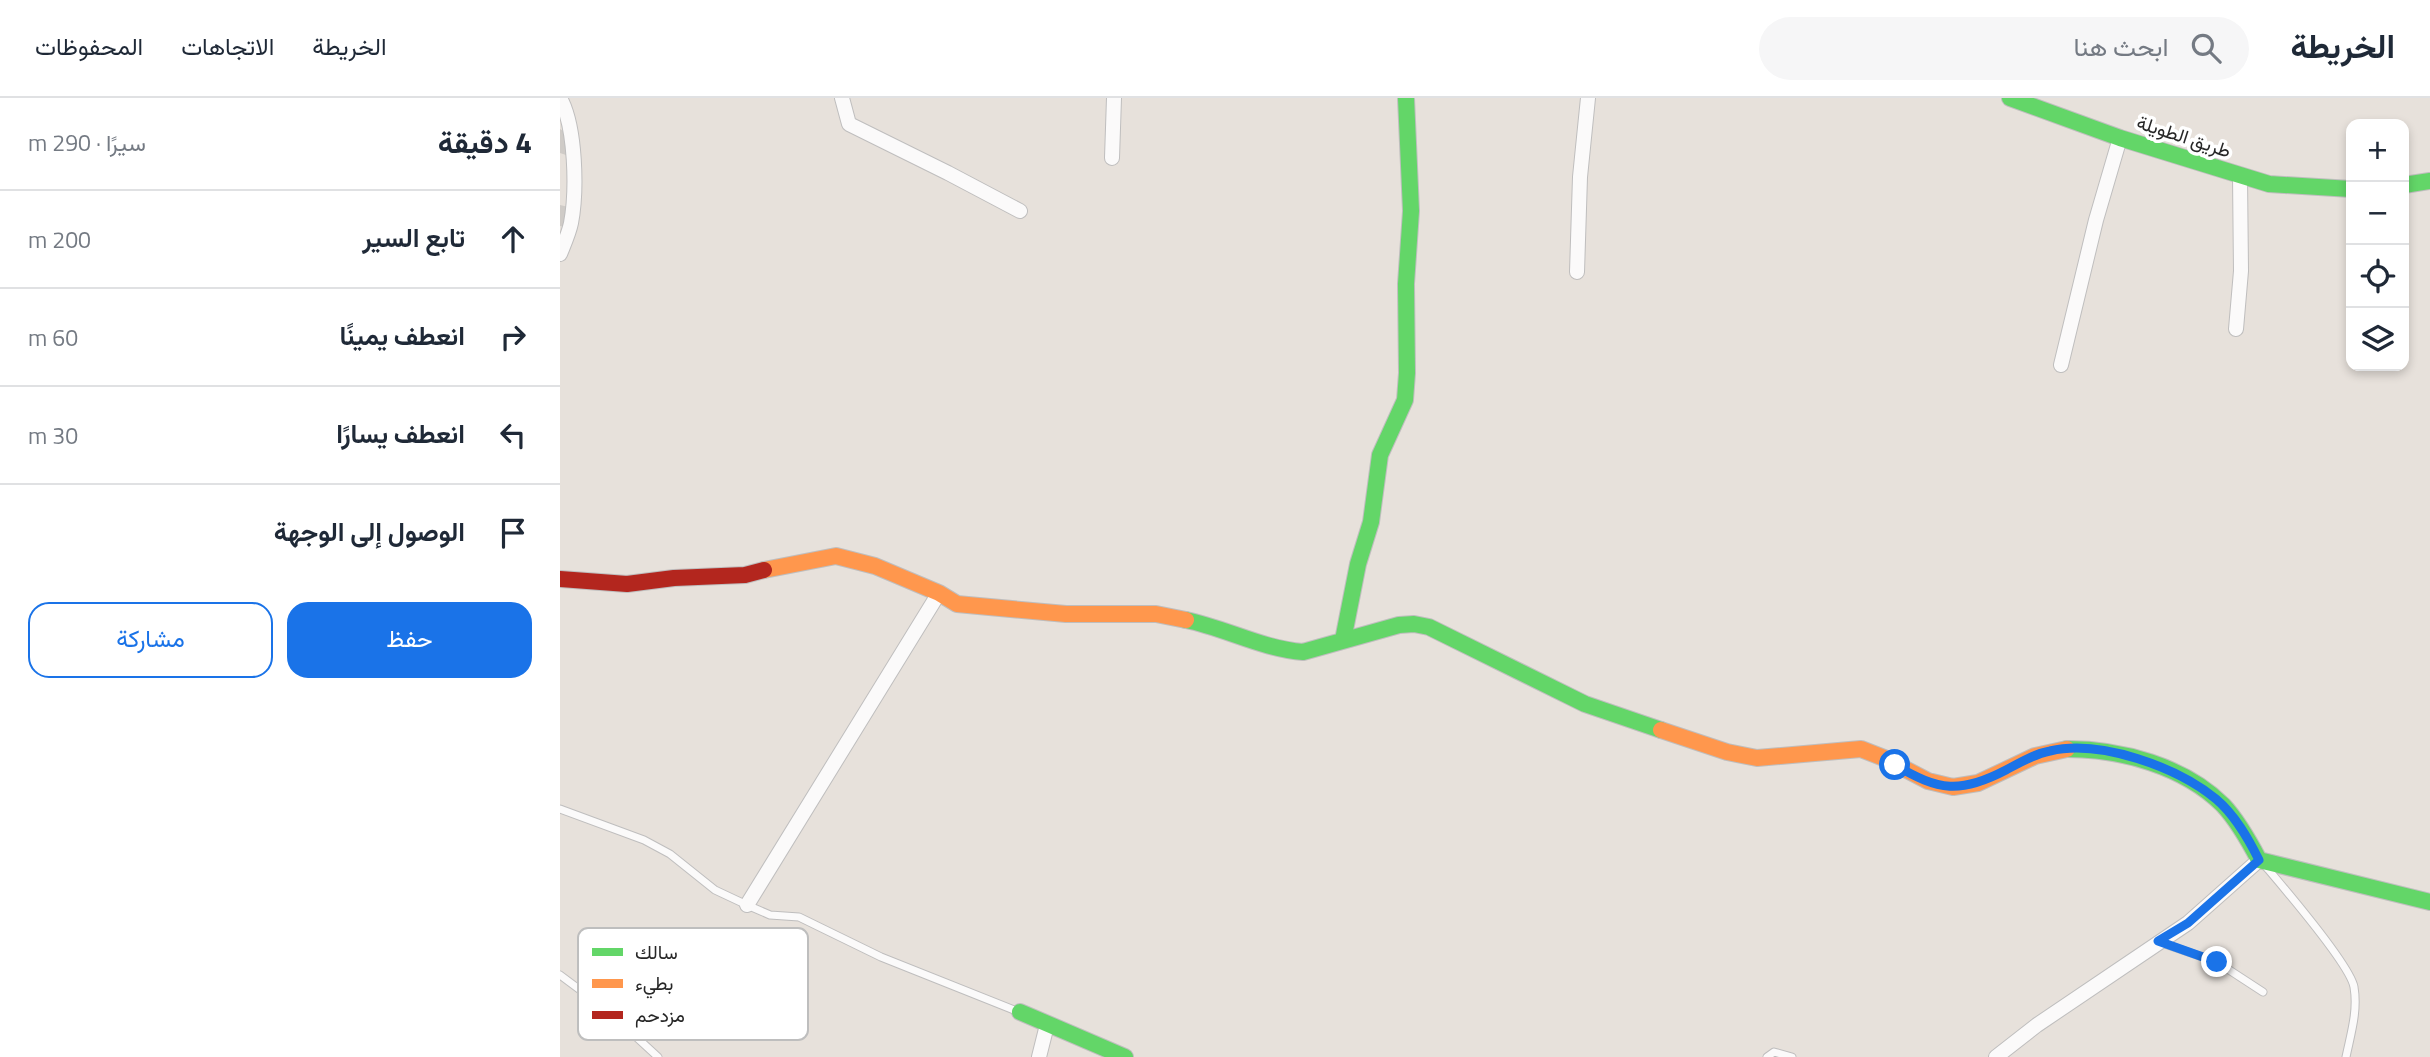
<!DOCTYPE html>
<html lang="ar">
<head>
<meta charset="utf-8">
<style>
	:root { --surface:#fff; --page:#f6f6f7; --text:#1f2937; --muted:#747a83; --line:#e0e1e3; --accent:#1a73e8 }
	body { margin:0; font-family:"Titillium Web",Vazirmatn,sans-serif; background:var(--page); color:var(--text); direction:rtl }
	.controls { position:absolute; right:21px; top:21px; display:grid; overflow:hidden; border-radius:14px; box-shadow:0 4px 10px #0003 }
	.controls button { width:63px; height:63px; display:grid; place-items:center; padding:0; border:0; border-bottom:2px solid var(--line); background:var(--surface); color:var(--text); font:35px sans-serif }
	.stop { position:absolute; width:21px; height:21px; margin:-16px; border:5px solid #1a73e8; border-radius:50%; background:#fff }
	.stop.end { background:#1a73e8; border-color:#fff; box-shadow:0 2px 7px #0008 }
	.list { margin:0; padding:0; list-style:none }
	h2 { display:flex; justify-content:space-between; align-items:center; height:91px; margin:0; padding:0 28px; font-size:30px }
	h2 small { font-size:23px; font-weight:400; color:var(--muted) }
	.list li { display:grid; grid-template-columns:46px 1fr auto; gap:21px; align-items:center; box-sizing:border-box; height:98px; padding:0 28px; border-top:2px solid var(--line) }
	.list b { display:block; font-size:26px; white-space:nowrap }
	.list em { font-size:23px; font-style:normal; color:var(--muted) }
	.actions { display:flex; gap:14px; padding:21px 28px }
	.actions a { flex:1; padding:16px 0; border:2px solid var(--accent); border-radius:21px; text-align:center; font-size:24px; color:var(--accent) }
	.actions .main { background:var(--accent); color:#fff }
	.icon { flex:none; width:38px; height:38px; fill:none; stroke:currentColor; stroke-width:2; stroke-linecap:round; stroke-linejoin:round }
	.map { position:relative; flex:none; width:1870px; height:959px; overflow:hidden; direction:ltr }
	header { display:flex; align-items:center; gap:42px; box-sizing:border-box; height:98px; padding:0 35px; background:var(--surface); border-bottom:2px solid var(--line) }
	header strong { font-size:33px }
	nav { display:flex; gap:38px; margin-inline-start:auto; font-size:24px }
	.search { width:490px; height:63px; background:var(--page); display:flex; align-items:center; gap:18px; box-sizing:border-box; padding:0 24px; border-radius:38px; color:var(--muted); font-size:26px }
	main { display:flex }
	aside { flex:1; background:var(--surface) }
	.map>svg:first-child { display:block }
	.building { fill:#cfcbc7 }
	.lines { fill:none; stroke-linecap:round; stroke-linejoin:round }
	.lane-casing { stroke:#bfbebe; stroke-width:9 }
	.street-casing { stroke:#bfbebe; stroke-width:16 }
	.fast-casing { stroke:#bfbebe; stroke-width:18 }
	.slow-casing { stroke:#bfbebe; stroke-width:18 }
	.jam-casing { stroke:#bfbebe; stroke-width:18 }
	.lane { stroke:#fbfafa; stroke-width:7 }
	.street { stroke:#fbfafa; stroke-width:14 }
	.fast { stroke:#63d668; stroke-width:16 }
	.slow { stroke:#ff974d; stroke-width:16 }
	.jam { stroke:#b3261e; stroke-width:16 }
	.route { stroke:#1a73e8; stroke-width:9 }
	.labels { text-anchor:middle; stroke-width:7; stroke-linejoin:round; paint-order:stroke }
	.street-label { font-size:19px; fill:#272727; stroke:#fff }
	.key { fill:#fff; stroke:#bebebe; stroke-width:2 }
	.key-label { font-size:19px; fill:#272727 }
</style>
</head>
<body>
<header>
<strong>الخريطة</strong>
<div class="search"><svg class="icon" aria-label="search" viewBox="0 0 24 24"><circle cx="10" cy="10" r="6"/><path d="M15 15l6 6"/></svg>ابحث هنا</div>
<nav><a>الخريطة</a><a>الاتجاهات</a><a>المحفوظات</a></nav>
</header>
<main>
<div class="map">
<svg width="1870" height="959" viewBox="0 0 1870 959">
	<rect width="100%" height="100%" fill="#e7e1db"/>
	<path class="building" d="M0,31L8,36L9,58L0,55Z
		M0,107L17,111L13,131L0,128Z"/>
	<g class="lines">
		<defs>
			<path id="lane" d="M0,711L84,742L110,756L155,792L187,807L210,817L239,819L321,859L459,914
				M1707,770C1724,790 1790,867 1794,889C1798,913 1791,935 1786,959
				M1599,844L1657,864L1703,894
				M0,877L47,912L98,959
				M1207,959L1214,954L1232,959"/>
			<path id="street" d="M0,0C16,29 17,93 11,125C9,135 4,146 0,156
				M282,0L289,26L388,75L460,113
				M552,60L554,0
				M1017,174L1020,79L1028,0
				M1676,231L1681,173L1680,78
				M1501,267L1536,122L1560,40
				M187,807L379,495
				M479,959L487,927
				M1436,959L1477,927L1628,825L1699,762"/>
			<path id="fast" d="M1450,0L1560,40L1709,86L1791,91
				M1844,87L1870,83
				M626,522C665,530 703,551 743,554L839,527L854,526L869,529L1025,606L1101,632
				M783,542L798,466L811,424L820,357L845,302L847,275L846,186L851,113L846,0
				M1507,651C1561,651 1624,668 1663,707C1678,723 1689,743 1699,762L1870,804
				M460,914L565,959"/>
			<path id="slow" d="M204,472L276,458L315,468L379,495L397,506L506,516H596L626,522
				M1101,632L1167,654L1197,660L1301,651L1324,660L1368,683L1393,689L1418,685L1475,658L1507,651"/>
			<path id="jam" d="M0,481L67,486L114,480L185,477L204,472"/>
		</defs>
		<use href="#lane" class="lane-casing"/>
		<use href="#street" class="street-casing"/>
		<use href="#fast" class="fast-casing"/>
		<use href="#slow" class="slow-casing"/>
		<use href="#jam" class="jam-casing"/>
		<use href="#lane" class="lane"/>
		<use href="#street" class="street"/>
		<use href="#fast" class="fast"/>
		<use href="#slow" class="slow"/>
		<use href="#jam" class="jam"/>
	</g>
	<g class="lines">
		<path class="route" d="M1335,667C1379,693 1400,696 1446,672C1459,665 1474,656 1490,653C1540,641 1617,669 1656,701C1675,717 1688,740 1699,762L1628,825L1598,843L1657,864"/>
	</g>
	<g class="labels">
		<g class="street-label">
			<text transform="translate(1624 38) rotate(18)" y="7">طريق الطويلة</text>
		</g>
	</g>
	<rect x="18" y="830" width="230" height="112" rx="10" class="key"/>
	<rect x="32" y="850" width="31" height="8" fill="#63d668"/>
	<rect x="32" y="881" width="31" height="9" fill="#ff974d"/>
	<rect x="32" y="913" width="31" height="8" fill="#b3261e"/>
	<g class="key-label">
		<text x="75" y="861">سالك</text>
		<text x="75" y="892">بطيء</text>
		<text x="75" y="924">مزدحم</text>
	</g>
</svg>
<div class="controls">
<button>+</button>
<button>−</button>
<button><svg class="icon" aria-label="locate" viewBox="0 0 24 24"><circle cx="12" cy="12" r="6"/><path d="M12 2v4M12 18v4M2 12h4M18 12h4"/></svg></button>
<button><svg class="icon" aria-label="layers" viewBox="0 0 24 24"><path d="M12 4l9 5-9 5-9-5zM3 14l9 5 9-5"/></svg></button>
</div>
<div class="stop" style="left:1335px;top:667px"></div>
<div class="stop end" style="left:1657px;top:864px"></div>
</div>
<aside>
<h2>4 دقيقة<small>سيرًا · 290 m</small></h2>
<ul class="list">
<li><svg class="icon" aria-label="ahead" viewBox="0 0 24 24"><path d="M12 20V5M6 11l6-6 6 6"/></svg><div><b>تابع السير</b></div><em>200 m</em></li>
<li><svg class="icon" aria-label="right" viewBox="0 0 24 24"><path d="M7 20v-9h11M14 6l5 5-5 5"/></svg><div><b>انعطف يمينًا</b></div><em>60 m</em></li>
<li><svg class="icon" aria-label="left" viewBox="0 0 24 24"><path d="M17 20v-9H6M10 6l-5 5 5 5"/></svg><div><b>انعطف يسارًا</b></div><em>30 m</em></li>
<li><svg class="icon" aria-label="arrive" viewBox="0 0 24 24"><path d="M6 21V4h12l-3 4 3 4H6"/></svg><div><b>الوصول إلى الوجهة</b></div></li>
</ul>
<div class="actions"><a class="main">حفظ</a><a>مشاركة</a></div>
</aside>
</main>
</body>
</html>
